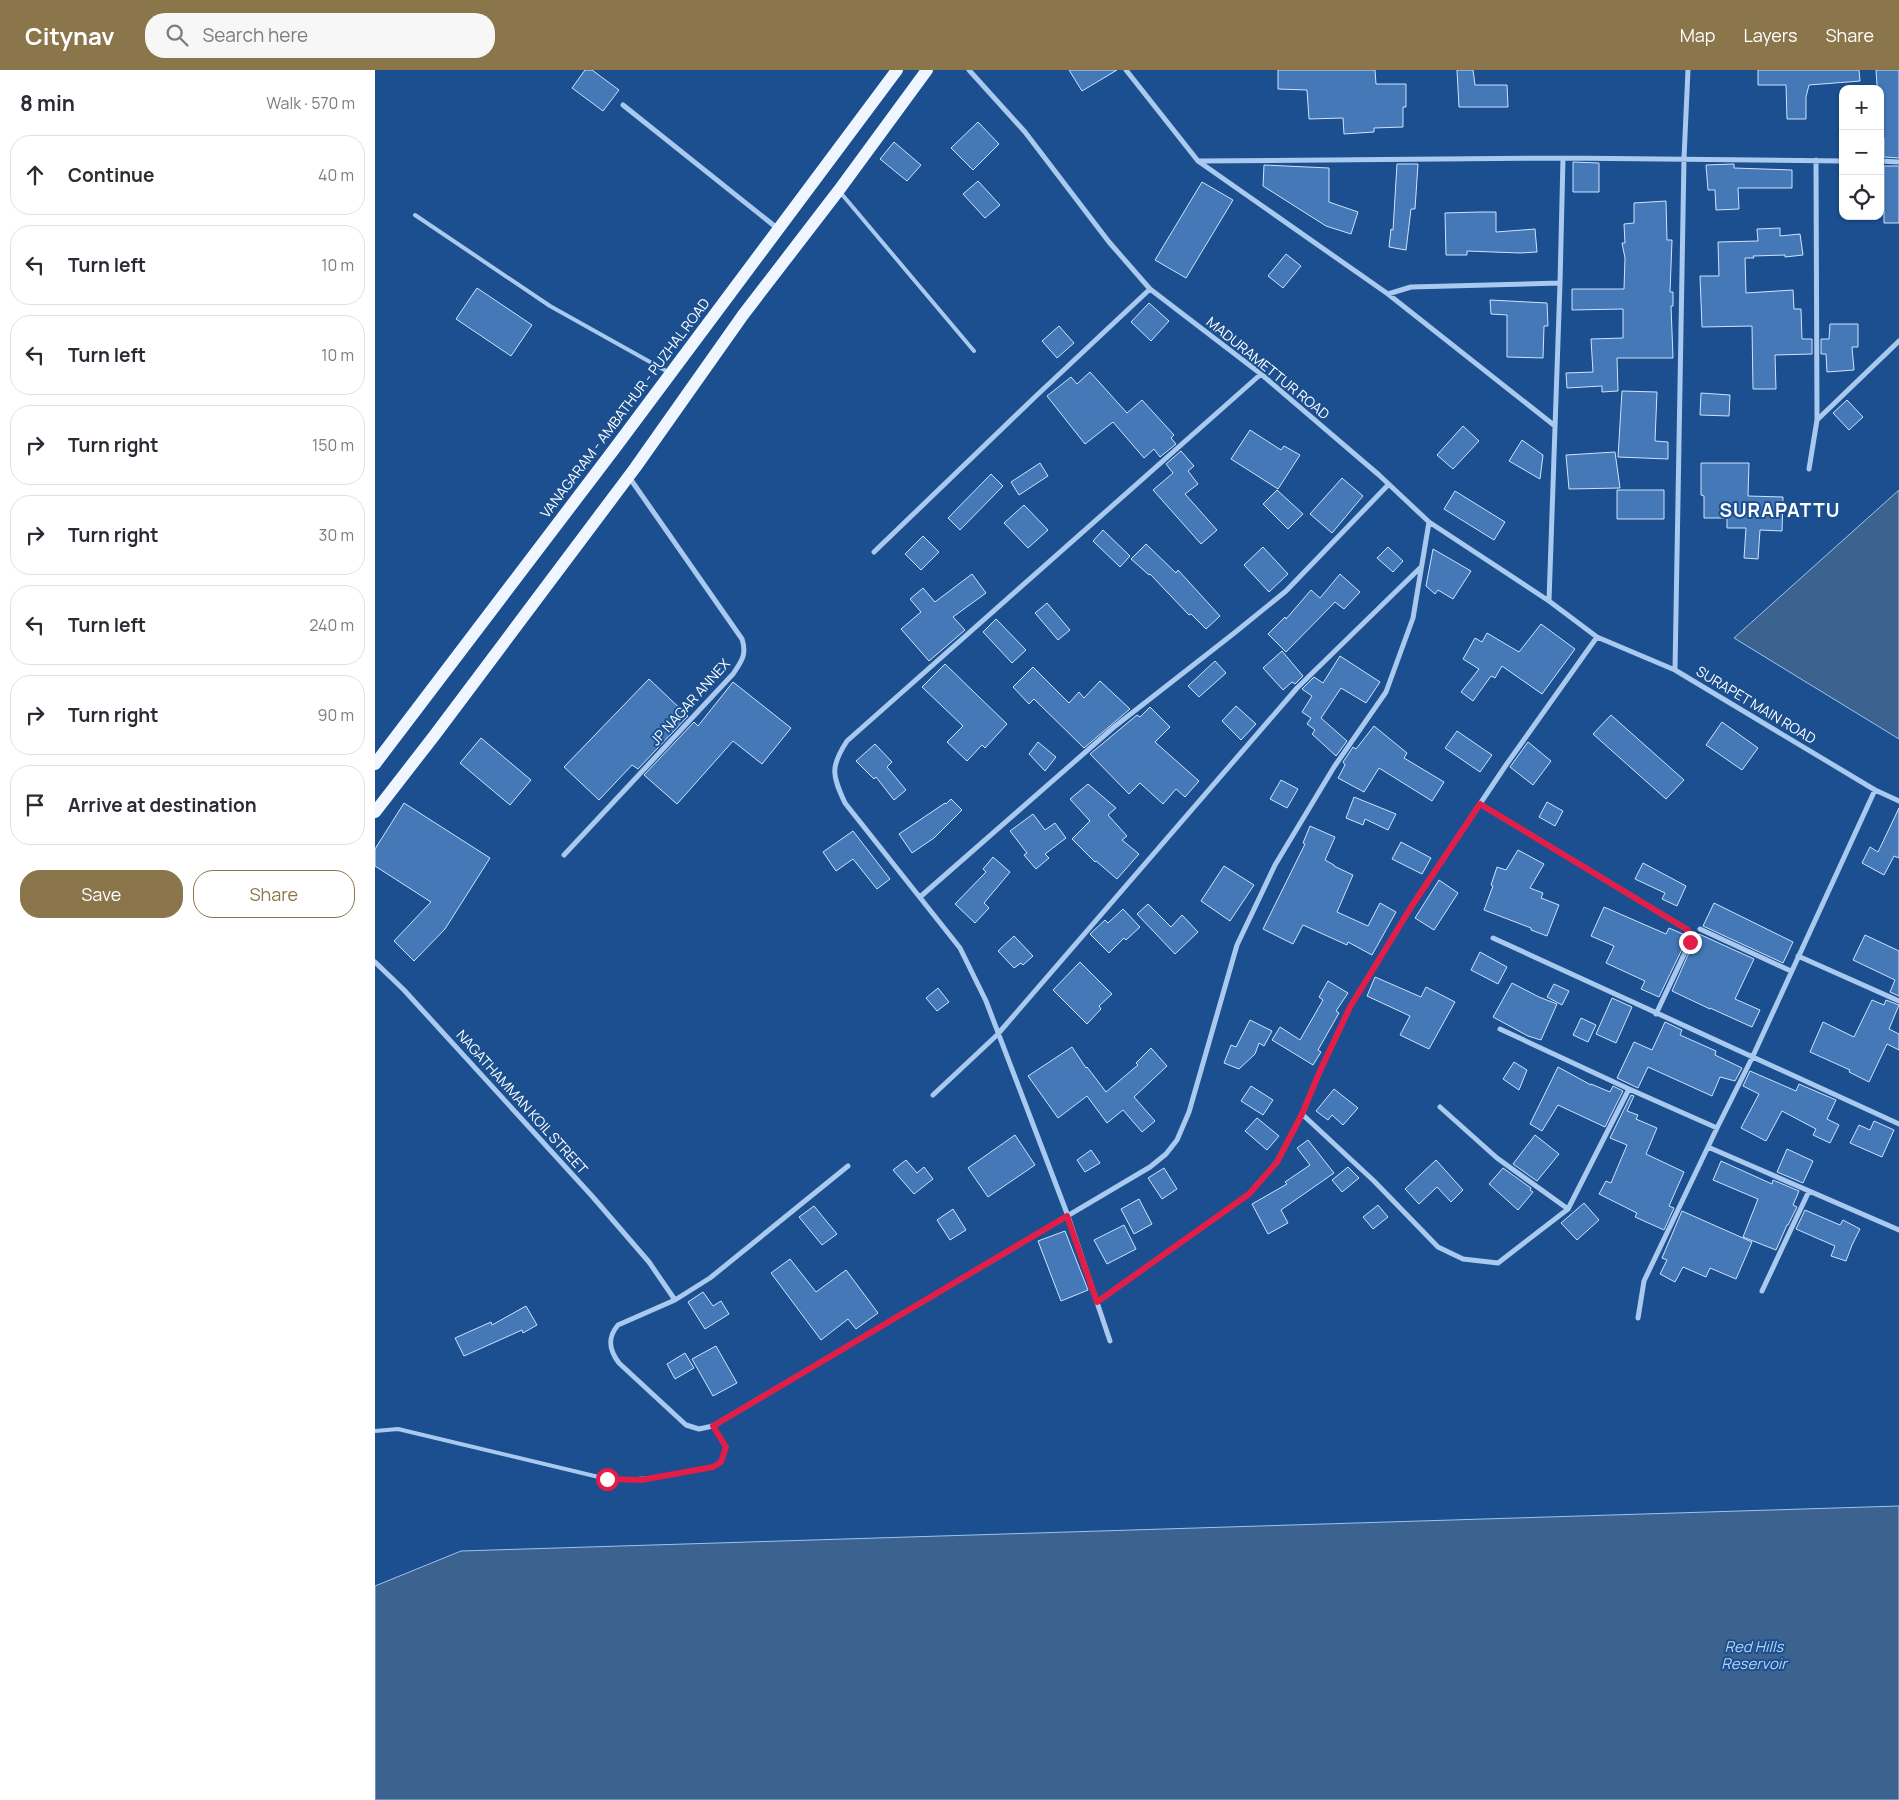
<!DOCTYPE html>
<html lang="en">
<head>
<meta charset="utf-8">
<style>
	:root { --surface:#fff; --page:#f7f7f7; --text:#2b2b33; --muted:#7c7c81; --line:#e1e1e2; --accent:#8a764a }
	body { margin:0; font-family:Manrope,sans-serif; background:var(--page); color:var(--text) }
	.controls { position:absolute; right:15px; top:15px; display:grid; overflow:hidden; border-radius:10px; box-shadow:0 1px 4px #0004 }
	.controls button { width:45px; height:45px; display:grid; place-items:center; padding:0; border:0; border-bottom:1px solid var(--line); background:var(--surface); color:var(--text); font:25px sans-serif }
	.stop { position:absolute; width:15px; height:15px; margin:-11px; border:4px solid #e11d48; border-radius:50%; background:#fff }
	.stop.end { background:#e11d48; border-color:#fff; box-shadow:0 1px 5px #0008 }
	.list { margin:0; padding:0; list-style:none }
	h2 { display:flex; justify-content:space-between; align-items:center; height:65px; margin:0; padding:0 20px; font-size:21px }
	h2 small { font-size:16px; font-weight:400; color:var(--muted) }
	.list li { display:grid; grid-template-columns:32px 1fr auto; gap:15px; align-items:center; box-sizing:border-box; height:80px; margin:0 10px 10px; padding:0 10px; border:1px solid var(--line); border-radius:20px }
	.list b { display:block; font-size:19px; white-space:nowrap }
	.list em { font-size:16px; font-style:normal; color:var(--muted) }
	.actions { display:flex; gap:10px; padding:15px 20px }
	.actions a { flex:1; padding:11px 0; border:1px solid var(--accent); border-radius:20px; text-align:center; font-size:18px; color:var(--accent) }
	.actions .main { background:var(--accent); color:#fff }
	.icon { flex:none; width:28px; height:28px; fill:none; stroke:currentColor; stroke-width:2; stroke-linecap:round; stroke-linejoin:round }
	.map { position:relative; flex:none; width:1524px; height:1730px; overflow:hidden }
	header { display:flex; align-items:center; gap:30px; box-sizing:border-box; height:70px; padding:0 25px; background:var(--accent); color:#fff }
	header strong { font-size:24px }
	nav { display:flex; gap:28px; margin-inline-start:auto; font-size:18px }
	.search { width:350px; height:45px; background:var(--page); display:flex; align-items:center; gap:12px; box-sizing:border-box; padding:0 18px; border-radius:20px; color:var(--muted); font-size:19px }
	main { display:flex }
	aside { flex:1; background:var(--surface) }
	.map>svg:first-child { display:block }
	.water { fill:#3c6290; stroke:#9cc4f0 }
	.building { fill:#4478b7; stroke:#cfe3fa }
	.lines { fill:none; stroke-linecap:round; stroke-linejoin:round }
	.lane { stroke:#a9c9ee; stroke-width:4 }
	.street { stroke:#a9c9ee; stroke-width:5 }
	.primary { stroke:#f0f6ff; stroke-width:12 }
	.route { stroke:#e11d48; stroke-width:6 }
	.labels { text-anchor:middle; stroke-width:4; stroke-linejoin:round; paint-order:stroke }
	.street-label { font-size:14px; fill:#fff; stroke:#1b4f8f }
	.water-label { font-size:15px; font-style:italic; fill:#b5d3f5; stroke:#1b4f8f }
	.district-label { font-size:19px; font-weight:bold; letter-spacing:1px; fill:#fff; stroke:#1b4f8f }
</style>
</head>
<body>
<header>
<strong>Citynav</strong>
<div class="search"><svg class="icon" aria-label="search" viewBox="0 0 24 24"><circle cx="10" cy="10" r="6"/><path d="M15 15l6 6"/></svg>Search here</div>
<nav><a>Map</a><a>Layers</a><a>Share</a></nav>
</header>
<main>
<aside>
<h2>8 min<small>Walk · 570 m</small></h2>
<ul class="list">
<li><svg class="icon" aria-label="ahead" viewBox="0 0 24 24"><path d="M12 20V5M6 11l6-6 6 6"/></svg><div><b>Continue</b></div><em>40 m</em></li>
<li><svg class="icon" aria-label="left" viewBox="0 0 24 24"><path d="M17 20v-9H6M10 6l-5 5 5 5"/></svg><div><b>Turn left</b></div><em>10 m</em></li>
<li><svg class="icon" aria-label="left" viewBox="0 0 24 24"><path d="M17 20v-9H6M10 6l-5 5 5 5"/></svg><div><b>Turn left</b></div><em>10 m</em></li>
<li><svg class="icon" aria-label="right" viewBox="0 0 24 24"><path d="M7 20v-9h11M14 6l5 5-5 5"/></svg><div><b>Turn right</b></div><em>150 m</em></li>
<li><svg class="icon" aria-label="right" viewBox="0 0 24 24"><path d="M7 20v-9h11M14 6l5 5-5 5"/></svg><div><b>Turn right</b></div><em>30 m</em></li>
<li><svg class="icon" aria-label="left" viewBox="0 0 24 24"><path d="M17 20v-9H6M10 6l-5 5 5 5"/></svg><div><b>Turn left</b></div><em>240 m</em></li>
<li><svg class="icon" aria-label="right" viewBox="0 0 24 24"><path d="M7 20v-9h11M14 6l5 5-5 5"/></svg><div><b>Turn right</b></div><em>90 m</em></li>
<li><svg class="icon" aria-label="arrive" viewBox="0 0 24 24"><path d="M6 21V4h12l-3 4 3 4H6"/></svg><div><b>Arrive at destination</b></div></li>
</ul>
<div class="actions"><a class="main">Save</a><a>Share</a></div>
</aside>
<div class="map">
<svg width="1524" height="1730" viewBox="0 0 1524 1730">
	<rect width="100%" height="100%" fill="#1b4f8f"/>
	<path class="water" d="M1524,420V669L1359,568Z
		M1524,1436V1730H0V1516L86,1481Z"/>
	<path class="building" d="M210,0H217L244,20L228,41L197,18Z
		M694,0H742L707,21Z
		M903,0H1000L1001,14H1031V37H1028V57L999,58V62L969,64L968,48L934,49L932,20L903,19Z
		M1082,0H1098L1100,15H1132L1133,37H1084Z
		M1383,0H1484L1485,11L1434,15L1431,27V49H1412L1411,15H1383Z
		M1501,0H1524V88L1509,87V68H1505V19L1502,15Z
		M603,52L624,74L598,100L576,78Z
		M519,72L546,95L532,111L505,89Z
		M1198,92L1224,93V122H1198Z
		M1022,94H1043L1040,139H1036L1031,180L1014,177L1016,159L1018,160Z
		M1359,94V98L1417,100V118H1363L1364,139L1341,140L1340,120H1333L1331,95Z
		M889,95L954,98V132L983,142L976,164L951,156L888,116Z
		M1509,96H1524V153H1509Z
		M603,111L625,135L610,148L588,124Z
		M827,112L858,130L811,208L780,190Z
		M1291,131L1292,170H1297L1295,222H1298V236H1296L1298,288H1242L1243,321L1227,322V316L1192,318L1191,303L1218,302L1216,269L1248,268V239L1197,240V219H1249L1250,188L1247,173H1250L1249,154L1259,153V133Z
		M1104,142H1121V162L1160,159L1162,182L1145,183L1092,181V185H1071L1070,143Z
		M1405,158V166L1425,164L1428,185L1410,187V185L1378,186L1379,188H1370L1371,223L1418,220L1419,239H1426L1427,269H1437V284L1400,285L1401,319H1378L1377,256L1327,257L1325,206H1344L1343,172L1383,171L1382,159Z
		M911,184L926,196L908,218L893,206Z
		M102,218L157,255L136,286L81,249Z
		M1115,230L1172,233L1173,256H1169L1168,288L1132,287V245L1116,244Z
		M774,233L794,251L776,271L756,252Z
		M1455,254H1483V277H1477L1479,300L1452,302L1451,284H1446V269H1454Z
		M684,256L699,273L682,288L667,271Z
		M715,302L752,343L767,330L799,365L796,368L801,374L785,387L779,379L769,388L738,352L710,374L672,326L696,307L702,314Z
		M1247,321L1282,322L1280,371L1293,372V389L1243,387Z
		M1326,323L1355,325L1354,346L1325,345Z
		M1472,330L1488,347L1474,360L1458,343Z
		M1088,356L1104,371L1078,399L1062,385Z
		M875,360L906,380L909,376L925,385L903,419L856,389Z
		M1147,370L1168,385L1165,409L1134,391Z
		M806,381L819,396L813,401L823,414L810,424L842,460L826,474L778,420L798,403L791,394Z
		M1240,382L1245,418L1194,419L1191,385Z
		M665,393L673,406L644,425L636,412Z
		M1326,393H1374L1373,426L1408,427L1407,461L1385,460L1383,489L1369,488L1371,458H1352V448H1329V426L1326,425Z
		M616,404L628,416L585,460L573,448Z
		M967,408L988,426L957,463L935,444Z
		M902,420L928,444L913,459L888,434Z
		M1242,420H1289V449H1242Z
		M1080,421L1130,452L1119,470L1069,439Z
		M649,435L673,460L653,478L629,453Z
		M728,460L755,486L745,497L718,471Z
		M548,466L564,482L546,500L530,484Z
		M771,474L801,503L803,500L845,546L831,559L816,544L814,545L775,504L774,505L756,489Z
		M888,477L913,504L894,522L869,495Z
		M1013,477L1028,491L1018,502L1002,488Z
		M1058,479L1096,501L1078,529L1063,520L1060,524L1051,516Z
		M597,504L611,523L578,547L590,560L554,591L526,559L546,542L535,529L548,518L560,532Z
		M965,504L985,522L969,539L960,532L911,582L893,564L910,547L911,549L936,520L945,528Z
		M672,533L695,560L683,570L660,543Z
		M621,549L651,580L637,593L608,562Z
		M1166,554L1200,579L1167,624L1127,596L1120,608L1116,606L1098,631L1086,622L1104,599L1088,589L1100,568L1107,572L1112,563L1144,582Z
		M907,581L928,606L920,614L917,612L908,620L888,598Z
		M965,586L1005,612L991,633L966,618L946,648L972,671L961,686L937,664L940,660L932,654L936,648L927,642L937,626L927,619L939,607L948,613Z
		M840,591L851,603L824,627L813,616Z
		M570,594L632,654L610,678L607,675L592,691L572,672L588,656L547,617Z
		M658,597L694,633L704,622L709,628L725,611L755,639L709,678L659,629L654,634L638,617Z
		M274,609L313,646L263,699L257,695L224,730L189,697Z
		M358,612L416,658L387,694L358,671L302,734L269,705L319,652L323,656Z
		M861,636L881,654L866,670L847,651Z
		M775,637L795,657L780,672L824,711L810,727L801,719L788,734L765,713L754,724L715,684L762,645L765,647Z
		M1236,645L1309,710L1291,729L1218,664Z
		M1347,652L1383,678L1367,700L1331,675Z
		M999,656L1032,683L1029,688L1069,712L1057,731L1004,698L989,722L963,708L970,695L968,692L978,677L981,679Z
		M1082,661L1117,685L1105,702L1070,678Z
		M106,668L156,710L135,735L85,693Z
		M663,672L681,687L670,701L654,684Z
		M1153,672L1176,691L1158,715L1135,697Z
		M500,674L517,692L512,697L531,720L519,730L501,707L499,709L481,691Z
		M906,710L923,719L912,738L895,729Z
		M713,714L741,738L733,745L752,766L747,770L764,784L742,809L721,791L720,792L697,769L715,751L695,729Z
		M979,727L1021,744L1013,760L990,749L988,755L971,748Z
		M576,729L587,740L559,768L537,783L524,764L570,733L571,734Z
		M1172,732L1188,741L1180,756L1164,747Z
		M29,733L115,788L70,859L39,891L19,871L56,832L0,796V779Z
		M1524,738V788L1519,786L1509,805L1487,793L1495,777L1503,782Z
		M658,744L670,760L680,753L691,768L670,784L674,788L661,799L649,785L652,783L635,761Z
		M935,756L960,767L950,790L959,795V796L978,805L962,842L993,856L1005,833L1021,842L997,885L973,872L972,875L928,855L918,874L888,859L930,774L928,773Z
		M478,761L515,809L502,819L478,789L461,801L448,782Z
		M1026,772L1056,788L1047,804L1017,789Z
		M1143,780L1169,794L1155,818L1168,823L1166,828L1184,835L1172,866L1156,860V858L1109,840L1118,816L1116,815L1122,797L1131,800Z
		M618,787L635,802L609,833L614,838L600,853L580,834L611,802L608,799Z
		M1268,793L1311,816L1302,836L1287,829L1290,823L1260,809Z
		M849,796L879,815L855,851L826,831Z
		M1064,810L1083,823L1059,860L1040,848Z
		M1339,833L1418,872L1408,893L1328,856Z
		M773,834L796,857L807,845L823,862L800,884L762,844Z
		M1229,837L1291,864L1294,858L1310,865L1311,871L1284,927L1266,919L1270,911L1231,893L1239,876L1216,866Z
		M748,839L765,857L751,870L749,868L734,883L715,864L730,850L733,853Z
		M1324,864L1379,889L1360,929L1385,940L1377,957L1335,938V939L1297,921L1320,869H1322Z
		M1490,865L1524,881V926L1515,922L1520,910L1478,890Z
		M639,866L658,886L648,895L646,893L639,898L623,881Z
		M1105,882L1132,897L1123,914L1096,900Z
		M705,892L737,924L724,936L726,939L712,954L678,920Z
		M1000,907L1046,927L1051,917L1080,932L1054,979L1025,965L1035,946L992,926Z
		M953,911L973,923L961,941L964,943L943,980L946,982L938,995L897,970L905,957L925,970L948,930L944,927Z
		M1137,913L1164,927L1182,934L1166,970L1153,966L1118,947Z
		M1179,914L1194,921L1187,935L1172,927Z
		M563,918L574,932L562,941L551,928Z
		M1237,928L1257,937L1241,973L1221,964Z
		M1497,930L1509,935L1511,930L1524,935L1514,959L1524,964V980L1512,974L1494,1012L1474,1002L1475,1000L1435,982L1448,952L1479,967Z
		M1206,948L1221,955L1213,972L1198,965Z
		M875,950L897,961L889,976L884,973L880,984L864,999L849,993L856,975L861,977Z
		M1290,952L1307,960L1305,965L1341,981L1340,985L1367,998L1360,1011L1345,1007L1337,1026L1273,997L1263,1018L1242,1008L1259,972L1277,980Z
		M697,977L711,998L712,997L731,1022L763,995L761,993L776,978L792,996L759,1027L780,1051L767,1062L748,1040L732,1053L712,1026L683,1048L653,1006Z
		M1139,992L1152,1000L1144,1020L1128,1009Z
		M1183,997L1216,1015V1014L1235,1022L1238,1016L1248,1021L1230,1057L1183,1035L1167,1061L1155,1054Z
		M1375,1001L1421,1021L1424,1014L1461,1030L1452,1049L1464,1055L1455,1073L1438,1065L1441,1059L1407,1041L1391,1071L1366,1058L1384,1024L1368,1016Z
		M876,1016L898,1030L888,1045L866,1031Z
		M959,1019L983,1038L968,1055L957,1045L953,1050L941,1041Z
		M1256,1025L1259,1026L1252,1041L1263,1045L1261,1049L1282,1058L1271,1084L1309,1102L1294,1136L1299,1138L1289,1160L1260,1147L1262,1143L1224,1124L1231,1111L1236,1113L1252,1075L1235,1068Z
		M882,1048L904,1066L892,1080L870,1061Z
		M1499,1051L1519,1060L1507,1087L1475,1073L1484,1055L1495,1060Z
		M640,1065L660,1095L613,1127L593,1098Z
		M1160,1065L1184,1084L1162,1111L1138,1094Z
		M933,1070L959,1103L906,1140L913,1153L893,1164L877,1134L912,1114L910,1112L935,1095L922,1078Z
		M1412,1079L1438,1091L1428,1113L1402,1102Z
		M716,1080L725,1093L710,1102L702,1090Z
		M531,1090L542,1103L549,1097L558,1109L539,1124L518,1100Z
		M1061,1090L1088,1120L1076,1132L1062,1117L1044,1134L1030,1119Z
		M1346,1091L1397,1114L1398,1110L1424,1121L1418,1135L1422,1137L1413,1155H1412L1401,1180L1368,1167L1383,1129L1338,1110Z
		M973,1097L984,1108L967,1122L957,1110Z
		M789,1098L802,1119L787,1129L773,1108Z
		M1128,1098L1156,1118L1155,1120L1158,1122L1143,1140L1114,1114Z
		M764,1129L777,1154L759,1164L746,1139Z
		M1209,1133L1224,1150L1202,1170L1186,1153Z
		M1003,1135L1013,1147L998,1159L988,1147Z
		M439,1136L462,1164L447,1175L424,1147Z
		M578,1139L591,1160L575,1170L562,1150Z
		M1430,1140L1465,1155L1468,1150L1485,1159L1477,1175L1471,1191L1456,1186L1460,1176L1421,1159Z
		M1307,1141L1377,1172L1361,1209L1335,1198L1331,1207L1308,1197L1300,1212L1285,1204L1292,1190L1287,1188Z
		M749,1155L761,1179L732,1194L719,1170Z
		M690,1161L713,1220L686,1231L663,1171Z
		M415,1189L441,1222L471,1200L503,1243L481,1259L473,1249L446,1270L396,1203Z
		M328,1222L338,1236L346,1231L354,1244L330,1259L313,1232Z
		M151,1236L162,1255L148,1263L147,1260L89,1286L80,1268L116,1252L117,1255Z
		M341,1276L362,1313L338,1326L317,1289Z
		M310,1283L319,1298L300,1309L292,1294Z"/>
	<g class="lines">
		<path class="lane" d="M465,122L599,281
			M40,145L175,236L293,302
			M0,1361L23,1359L232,1409C268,1412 302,1403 338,1397L346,1392L351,1377L338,1356"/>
		<path class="street" d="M594,0L650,62L734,172L775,219L886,304L1004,405L1054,452L1174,531L1222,567L1300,600L1500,720L1524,731
			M751,0L823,91
			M248,35L402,158
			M1188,88L1185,213L1036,217L1013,224L823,91L1188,88L1468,91
			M1505,91L1524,92
			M1013,224L1180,356
			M1442,350L1524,271
			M1434,399L1442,350L1441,90
			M499,482L661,326L775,219
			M1174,531L1185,213
			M1300,600L1309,88L1313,0
			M1105,734L1313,860L1316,867L1315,872L1281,944
			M189,785L358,604C367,591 372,584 367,569L254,407
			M545,827L739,657L858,564L911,521L1013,415
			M1325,859L1416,901
			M1118,868L1524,1054
			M1423,886L1524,931
			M0,892L29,920L217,1126L274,1192L300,1230L243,1255C232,1268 234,1280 244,1293L311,1355L324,1359L338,1356L775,1097L791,1084L802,1070L814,1042L862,875L900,795L959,697L1011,622L1038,548L1054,452
			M1125,959L1254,1019L1342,1058L1377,988L1500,720
			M558,1025L622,965L922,618L1046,497
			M1065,1037L1122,1088L1193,1139
			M927,1044L999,1111L1063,1177L1088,1189L1123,1193L1193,1139L1254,1019
			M1333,1077L1524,1160
			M1387,1221L1434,1121
			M300,1230L335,1208L473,1096
			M722,1232L874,1124L902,1092L927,1044L945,1001L975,937L1038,834L1131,695L1222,567
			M1263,1248L1269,1211L1342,1058
			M735,1271L693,1146L611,931L585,878L470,733C457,705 455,697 472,671L886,304"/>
		<path class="primary" d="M0,694L240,378L522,0
			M0,742L59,666L260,398L368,245L464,120L552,0"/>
	</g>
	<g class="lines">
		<path class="route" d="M232,1409L266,1410L338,1397L346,1392L351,1377L338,1356L692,1146L722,1232L874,1124L902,1092L927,1044L945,1001L975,937L1038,834L1105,734L1313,860L1316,867L1315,872"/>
	</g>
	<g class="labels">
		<g class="street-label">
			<text transform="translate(893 298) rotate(39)" y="5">MADURAMETTUR ROAD</text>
			<text transform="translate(250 338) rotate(-53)" y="5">VANAGARAM - AMBATHUR - PUZHAL ROAD</text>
			<text transform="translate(315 632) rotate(-48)" y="5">JP NAGAR ANNEX</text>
			<text transform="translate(1381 635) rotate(31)" y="5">SURAPET MAIN ROAD</text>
			<text transform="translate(147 1032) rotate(48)" y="5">NAGATHAMMAN KOIL STREET</text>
		</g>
		<g class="water-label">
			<text x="1379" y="1582">Red Hills<tspan x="1379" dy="17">Reservoir</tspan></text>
		</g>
		<g class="district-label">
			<text x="1405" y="447">SURAPATTU</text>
		</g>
	</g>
</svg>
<div class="controls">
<button>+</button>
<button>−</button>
<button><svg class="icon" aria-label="locate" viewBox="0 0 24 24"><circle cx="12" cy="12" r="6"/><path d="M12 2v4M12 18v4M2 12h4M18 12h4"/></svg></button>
</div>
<div class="stop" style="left:232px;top:1409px"></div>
<div class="stop end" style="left:1315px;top:872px"></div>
</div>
</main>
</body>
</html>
